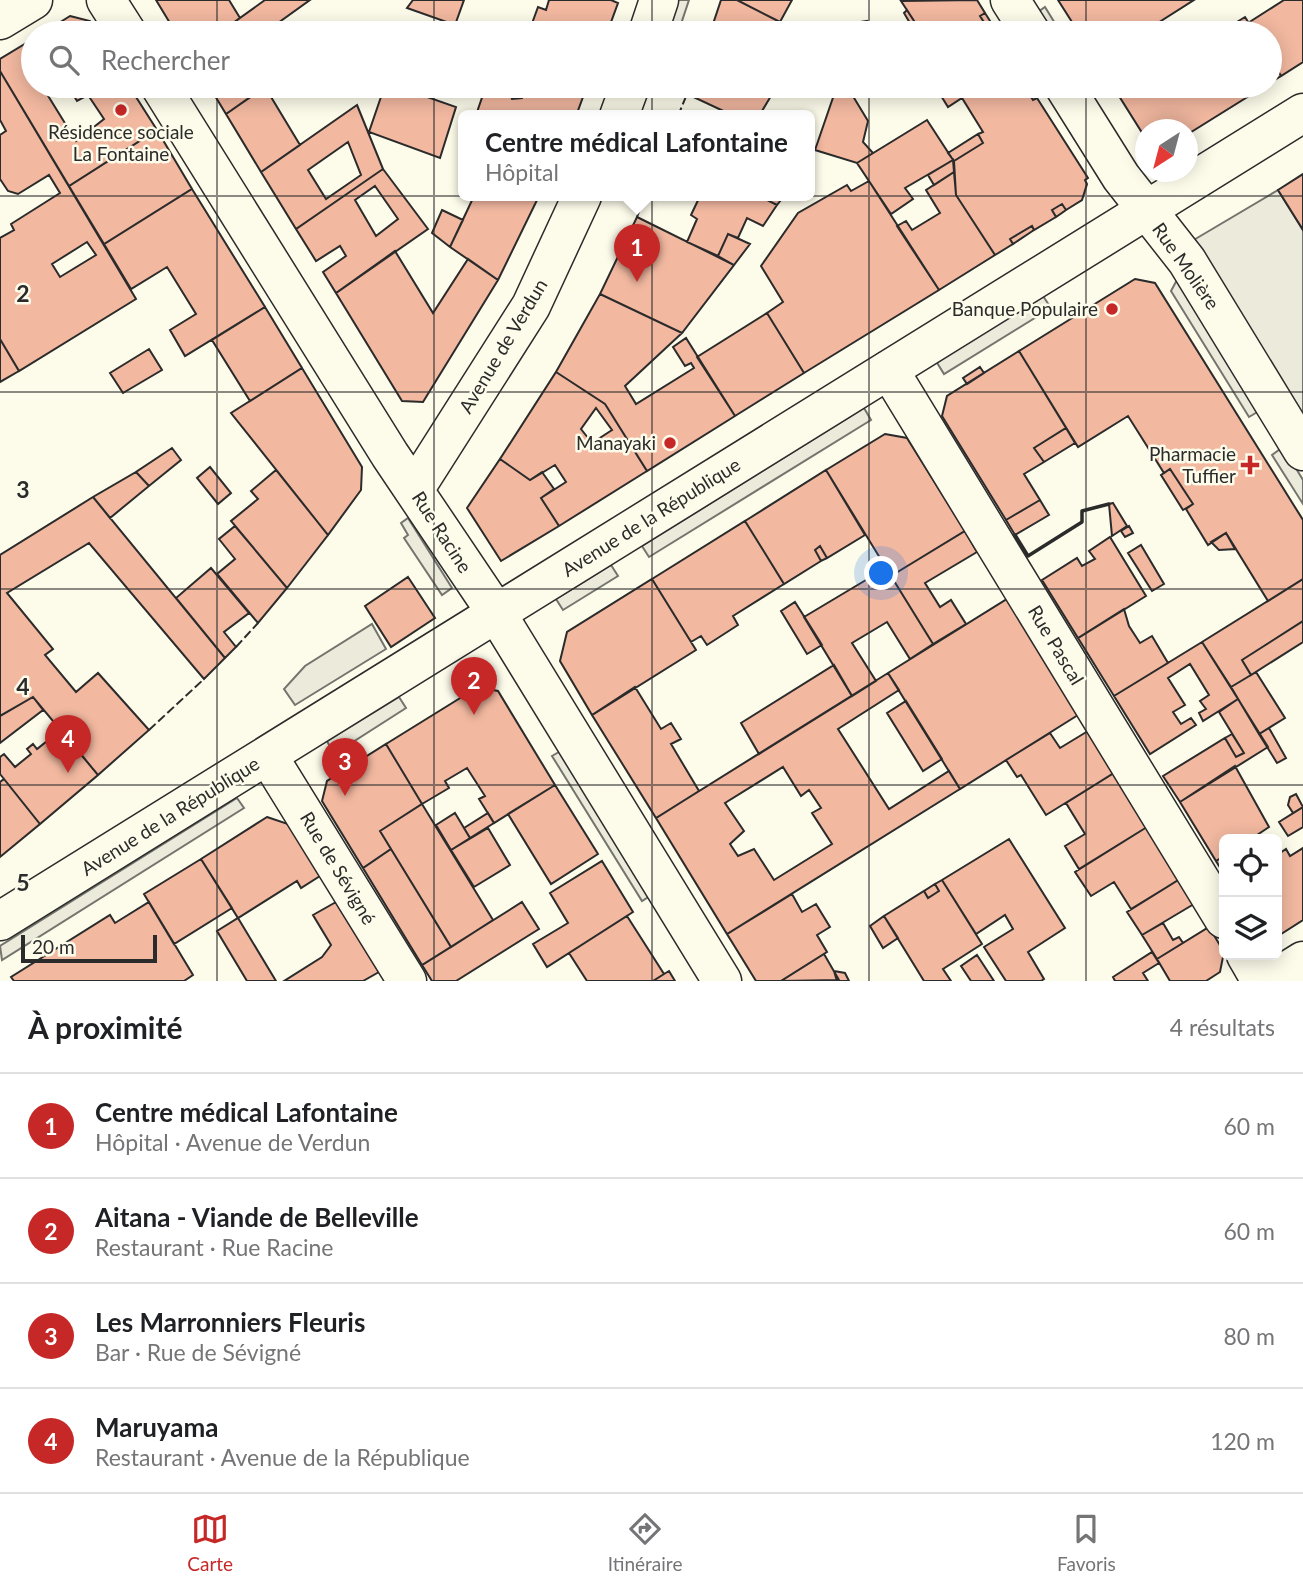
<!DOCTYPE html>
<html lang="fr">
<head>
<meta charset="utf-8">
<style>
	:root { --surface:#fff; --page:#f6f6f6; --text:#202124; --muted:#757577; --line:#e0e0e0; --accent:#c62828 }
	body { margin:0; font-family:Lato,sans-serif; background:var(--page); color:var(--text) }
	.controls { position:absolute; right:21px; bottom:21px; display:grid; overflow:hidden; border-radius:10px; box-shadow:0 4px 18px #0003 }
	.controls button { width:63px; height:63px; display:grid; place-items:center; padding:0; border:0; border-bottom:2px solid var(--line); background:var(--surface); color:var(--text); font:35px sans-serif }
	.compass { position:absolute; left:1135px; top:119px; width:63px; height:63px; border-radius:50%; background:var(--surface); box-shadow:0 4px 18px #0003; rotate:216deg }
	.scale { position:absolute; left:21px; bottom:18px; width:136px; box-sizing:border-box; padding-left:7px; border:4px solid #2b2b2b; border-top:0; font-size:19px; line-height:24px; white-space:nowrap; color:#2b2b2b; -webkit-text-stroke:5px #fdfbea; paint-order:stroke }
	.you { position:absolute; left:882px; top:574px; width:24px; height:24px; margin:-18px; border:5px solid #fff; border-radius:50%; background:#1a73e8; box-shadow:0 0 0 10px #1a73e833 }
	.badge { display:grid; place-items:center; width:46px; height:46px; border-radius:50%; background:var(--accent); color:#fff; font-size:23px; font-weight:700 }
	.pin { position:absolute; translate:-50% -58px; filter:drop-shadow(0 2px 4px #0008) }
	.pin::after { content:''; position:absolute; top:37px; width:24px; height:21px; background:inherit; clip-path:polygon(0 0,100% 0,50% 100%) }
	.popup { position:absolute; left:458px; top:110px; width:357px; height:91px; box-sizing:border-box; display:grid; place-content:center; border-radius:10px; background:var(--surface); filter:drop-shadow(0 2px 5px #0005); font-size:23px; white-space:nowrap; color:var(--muted) }
	.popup b { font-size:26px; color:var(--text) }
	.popup::after { content:''; position:absolute; left:50%; top:100%; margin-left:-14px; border:14px solid transparent; border-top-color:var(--surface) }
	.list { margin:0; padding:0; list-style:none }
	h2 { display:flex; justify-content:space-between; align-items:center; height:91px; margin:0; padding:0 28px; font-size:30px }
	h2 small { font-size:23px; font-weight:400; color:var(--muted) }
	.list li { display:grid; grid-template-columns:46px 1fr auto; gap:21px; align-items:center; box-sizing:border-box; height:105px; padding:0 28px; border-top:2px solid var(--line) }
	.list b { display:block; font-size:26px; white-space:nowrap }
	.list p { margin:0; font-size:23px; white-space:nowrap; color:var(--muted) }
	.list em { font-size:23px; font-style:normal; color:var(--muted) }
	.icon { flex:none; width:38px; height:38px; fill:none; stroke:currentColor; stroke-width:2; stroke-linecap:round; stroke-linejoin:round }
	.map { position:relative; flex:none; width:1303px; height:981px; overflow:hidden }
	.search { position:absolute; background:var(--surface); box-shadow:0 4px 18px #0003; left:21px; right:21px; top:21px; height:77px; display:flex; align-items:center; gap:18px; box-sizing:border-box; padding:0 24px; border-radius:38px; color:var(--muted); font-size:26px }
	.sheet { height:511px; background:var(--surface) }
	nav { display:flex; justify-content:space-around; align-items:center; box-sizing:border-box; height:98px; border-top:2px solid var(--line); background:var(--surface); font-size:19px; color:var(--muted) }
	nav a { display:grid; justify-items:center; gap:4px }
	nav .on { color:var(--accent) }
	.map>svg:first-child { display:block }
	.green { fill:#ecebdb; stroke:#74746e; stroke-width:2 }
	.parking { fill:#eceadb; stroke:#74746e; stroke-width:2 }
	.building { fill:#f2b8a0; stroke:#2b2b2b; stroke-width:2; fill-rule:evenodd }
	.lines { fill:none; stroke-linecap:round; stroke-linejoin:round }
	.minor-casing { stroke:#2b2b2b; stroke-width:41 }
	.major-casing { stroke:#2b2b2b; stroke-width:41 }
	.minor { stroke:#fdfbea; stroke-width:38 }
	.major { stroke:#fdfbea; stroke-width:38 }
	.fence { stroke:#2b2b2b; stroke-width:2; stroke-dasharray:9 3.5; stroke-linecap:butt }
	.wall { stroke:#2b2b2b; stroke-width:3.5 }
	.grid { fill:none; stroke:#2b2b2b; stroke-width:2; stroke-opacity:0.55 }
	.poi-dot { fill:#c62828; stroke:#fdfbea; stroke-width:2.5 }
	.labels { text-anchor:middle; stroke-width:5; stroke-linejoin:round; paint-order:stroke }
	.poi-label { font-size:19px; fill:#2b2b2b; stroke:#fdfbea; text-anchor:end }
	.street-label { font-size:19px; fill:#2b2b2b; stroke:#fdfbea }
	.grid-label { font-size:23px; text-anchor:middle; font-weight:bold; fill:#2b2b2b; stroke:#fdfbea; stroke-width:5; stroke-linejoin:round; paint-order:stroke }
</style>
</head>
<body>
<div class="map">
<svg width="1303" height="981" viewBox="0 0 1303 981">
	<rect width="100%" height="100%" fill="#fdfbea"/>
	<path class="green" d="M408,518L452,588L442,595L404,538L408,535L401,523Z
		M372,624L386,649L295,705L284,689L305,666Z"/>
	<path class="parking" d="M676,0H689L679,30L667,25Z
		M1045,7L1061,33H1048L1035,14Z
		M1278,190L1303,230V421L1192,241Z
		M1178,278L1259,411L1249,417L1171,291Z
		M1043,296L1051,308L944,374L936,361Z
		M864,408L871,420L649,557L642,546Z
		M1283,447L1303,480V504L1272,455Z
		M611,565L618,576L563,610L556,599Z
		M399,697L406,708L334,754L327,741Z
		M564,749L653,894L642,901L552,756Z
		M237,798L244,808L2,960L0,946Z"/>
	<path class="building" d="M156,0H229L240,18L219,33H176Z
		M265,0H310L264,33H219Z
		M413,0H464L455,25L407,8Z
		M549,0H611L618,3L607,33H537L530,29L538,7L546,10Z
		M721,0H737L784,24L780,33H710Z
		M737,0H792L780,22Z
		M977,0L985,13L980,16L991,33H909L918,27L901,1Z
		M1058,0H1194L1142,33H1079Z
		M1284,0H1303V62L1281,76L1270,57V33H1255L1248,23Z
		M907,10L918,27L914,30L904,13Z
		M985,13L997,32L995,33H991L980,16Z
		M70,16L90,21L97,33H43Z
		M1245,17L1255,33H1219Z
		M867,21L870,33H850L848,24Z
		M33,39V86H42L76,141L104,119L88,95L77,101L68,86H129L157,130L69,186L0,71V59Z
		M1270,57L1281,76L1270,83Z
		M0,71L136,299L19,371L0,339V238L14,230L11,224L60,193L49,175L18,194L8,191L0,179V135L6,131L0,120ZM87,242L96,255L60,277L52,264Z
		M209,86H266L226,114Z
		M354,86H396L456,107L440,158L369,132L383,91L377,89L374,94Z
		M486,86L509,90L512,99L522,98L525,86H587L576,116H479L476,115Z
		M690,86H764L774,91L759,116H734L687,94Z
		M837,86H852L848,88L868,121L863,142L873,153L857,163L815,150Z
		M926,86H935L938,90L931,94Z
		M935,86H1030L1026,89L1033,100L1037,98L1088,178L1085,180L1087,184L1082,200L1066,210L1062,204L1052,210L1056,217L1034,230L1032,226L1010,239L1013,244L995,255L956,195L954,161L983,143L978,134L983,132L962,98L948,107Z
		M1030,86L1037,98L1033,100L1026,89Z
		M1136,86H1265L1188,134V130H1146V139L1119,96Z
		M265,87L300,145L261,172L226,114Z
		M357,105L383,169L296,229L261,172ZM348,142L361,175L326,199L308,170Z
		M927,120L953,160L905,188L913,199L891,214L857,163Z
		M157,130L192,189L104,244L69,186Z
		M978,134L983,143L954,161L948,153Z
		M953,160L954,172L934,185L928,175Z
		M383,169L428,229L336,293L323,272L346,256L340,246L316,261L296,229ZM375,186L398,219L376,236L355,200Z
		M954,172L956,195L995,255L939,290L897,226L906,221L912,230L940,213L926,190Z
		M1303,174V230L1278,190Z
		M869,181L939,290L804,373L767,313L783,302L761,266L798,213L847,185L851,191Z
		M192,189L265,307L185,356L170,330L196,314L167,267L131,289L104,244Z
		M474,196H539L498,280L450,247Z
		M700,196H759L777,205L763,226L747,218L738,238L728,234L718,256L687,242L697,219L691,215Z
		M759,196H784L777,205Z
		M1062,204L1066,210L1056,217L1052,210Z
		M442,210L463,220L450,247L432,233Z
		M637,217L734,265L682,333L600,294Z
		M1032,226L1034,230L1013,244L1010,239Z
		M728,234L750,244L734,265L718,256Z
		M395,251L433,313L468,259L498,280L423,402L402,401L336,293Z
		M1135,279L1155,283L1303,520V579L1268,601L1226,533L1208,545L1186,509L1193,504L1170,469L1164,473L1128,416L1078,447L1019,351Z
		M600,294L682,333L625,386L636,404L694,368L691,363L685,366L673,347L686,338L735,416L647,471L605,404L556,372Z
		M265,307L302,368L250,401L212,340Z
		M767,313L804,373L735,416L697,357Z
		M0,339L19,371L0,382Z
		M149,349L162,370L123,393L110,373Z
		M1019,351L1066,428L1034,448L1044,462L1024,474L1040,500L1006,520L942,416L947,396Z
		M980,367L984,373L967,384L963,378Z
		M302,368L362,467L361,490L328,535L231,413Z
		M556,372L605,404L647,471L559,526L541,498L566,482L555,465L530,480L500,459ZM596,408L612,430L592,443L581,429Z
		M1066,428L1075,443L1044,462L1034,448Z
		M885,434L907,438L965,531L891,576L826,470Z
		M172,448L181,460L149,486L136,472Z
		M500,459L530,480L542,472L554,489L541,498L559,526L501,561L467,508Z
		M210,467L231,493L218,504L197,478Z
		M1170,469L1193,504L1183,510L1161,475Z
		M276,470L328,535L287,588L231,521L258,499L251,491Z
		M826,470L865,535L827,558L820,546L815,550L821,561L784,584L745,521Z
		M136,472L149,486L110,518L93,497Z
		M93,497L225,658L204,679L89,543L7,593L53,649L45,655L76,692L98,673L149,730L98,775L33,697L0,716V555Z
		M1040,500L1049,515L1015,535L1006,520Z
		M1113,503L1127,526L1112,536L1109,504Z
		M745,521L784,584L733,616L738,625L707,645L701,636L691,642L652,579Z
		M235,526L287,588L258,623L217,574L235,559L219,539Z
		M1129,526L1133,533L1125,537L1121,531Z
		M965,531L977,552L925,583L940,607L951,600L966,624L933,644L891,576Z
		M1226,533L1235,549L1219,550L1211,542Z
		M1110,537L1146,596L1078,638L1042,580L1077,558L1082,566L1095,559L1089,551Z
		M1141,545L1164,584L1152,591L1128,553Z
		M820,546L827,558L821,561L815,550Z
		M211,568L249,613L224,632L236,647L225,658L176,598Z
		M886,568L933,644L910,659L887,622L852,643L876,681L852,696L804,617Z
		M408,577L435,618L391,647L365,606Z
		M652,579L696,650L592,715L560,661L567,632Z
		M1303,579V621L1242,660L1251,675L1231,687L1202,642Z
		M1007,599L1078,715L960,789L888,673Z
		M795,602L822,645L807,654L781,611Z
		M1124,609L1129,626L1140,643L1152,636L1168,663L1114,696L1078,638Z
		M1303,621V642L1251,675L1242,660Z
		M1202,642L1238,699L1203,721L1199,713L1206,709L1200,701L1209,695L1190,664L1168,678L1185,705L1173,712L1181,724L1191,718L1196,725L1150,754L1114,696Z
		M834,665L852,696L759,754L741,723Z
		M1256,672L1285,718L1259,734L1231,687Z
		M888,673L899,690L838,729L889,809L949,771L960,789L727,934L656,818ZM783,767L801,796L809,790L821,808L812,813L832,844L774,880L754,849L738,856L730,844L744,831L725,803Z
		M478,687L498,691L555,785L494,823L479,799L485,796L467,768L445,781L449,788L422,804L386,744Z
		M635,687L661,729L671,723L681,739L671,744L699,791L656,818L592,715Z
		M33,697L43,710L0,743V716Z
		M1238,699L1268,747L1180,802L1163,776L1225,738L1236,757L1244,753L1219,712Z
		M906,701L942,759L923,771L887,713Z
		M1269,728L1286,758L1277,763L1259,734Z
		M61,730L98,775L40,824L0,774V757L4,754L15,767L31,754L27,749L33,744L37,749Z
		M1088,731L1114,773L1046,815L1021,775L1017,777L1006,760L1050,733L1060,748Z
		M1232,734L1244,753L1236,757L1225,738Z
		M386,744L422,804L380,831L391,849L363,868L322,801L327,781Z
		M1235,766L1269,827L1251,839H1224V856L1216,861L1180,802Z
		M1114,773L1147,827L1079,869L1065,846L1085,834L1066,803Z
		M4,779L40,824L0,857V782Z
		M555,785L598,854L551,884L508,814Z
		M1296,794L1303,807L1293,813L1288,805L1290,797Z
		M422,804L493,920L451,947L380,831Z
		M1303,807V827L1288,836L1279,822Z
		M455,813L470,838L451,850L436,825Z
		M488,813L494,823L470,838L464,828Z
		M267,817L288,824L320,876L301,888L297,881L238,918L201,859Z
		M1147,827L1180,879L1131,909L1114,882L1091,896L1075,872Z
		M488,828L510,865L474,887L451,850Z
		M1009,839L1065,928L1028,952L1044,979L1041,981H1006L984,947L1013,929L1005,915L976,934L942,880Z
		M1303,848V920L1278,936L1277,855L1286,849L1290,856Z
		M391,849L451,947L422,965L363,868Z
		M1224,856V874L1216,861Z
		M201,859L232,908L174,944L144,894Z
		M602,861L633,912L547,967L533,944L568,923L550,893Z
		M1180,879L1194,904L1142,935L1127,912Z
		M942,880L982,944L943,969L951,981H924L884,916L924,891L928,898L939,891L935,884Z
		M935,884L939,891L928,898L924,891Z
		M792,894L802,912L816,904L830,927L817,935L827,952L781,981H756L727,934Z
		M149,902L193,975L184,981H14L11,977L110,915L115,923Z
		M336,902L379,972L363,981H284L322,957L331,945L313,915Z
		M522,902L539,929L456,981H432L422,965Z
		M627,916L664,974L653,981H587L569,953Z
		M884,916L898,938L883,948L870,926Z
		M238,918L276,981H247L217,931Z
		M1163,923L1173,940L1179,937L1183,943L1157,959L1142,935Z
		M1209,927L1224,952L1220,972L1206,981H1170L1157,959Z
		M1152,952L1159,963L1143,973L1148,981H1115L1113,977Z
		M824,954L839,980L781,981Z
		M977,955L994,981H971L961,966Z
		M669,971L675,981H653L664,974Z
		M834,971L845,973L849,981H837Z"/>
	<g class="lines">
		<defs>
			<path id="minor" d="M106,0L127,33
				M1010,0L1031,33
				M0,20L33,0
				M648,33L659,0
				M160,86L390,455L497,614L722,981
				M1064,86L1121,177L1187,261L1303,451
				M619,116L630,86
				M889,370L1224,919
				M414,490L531,306L582,196
				M268,756L407,981
				M1246,955L1261,981
				M1271,981L1303,961"/>
			<path id="major" d="M0,921L1303,113"/>
		</defs>
		<use href="#minor" class="minor-casing"/>
		<use href="#major" class="major-casing"/>
		<use href="#minor" class="minor"/>
		<use href="#major" class="major"/>
		<path class="fence" d="M1112,86L1119,96
			M678,116L687,94
			M637,217L645,196
			M236,647L258,623
			M149,730L204,679"/>
		<path class="wall" d="M1015,535L1028,556L1082,522V511L1109,504"/>
	</g>
	<path class="grid" d="M217,0V33M434,0V33M652,0V33M869,0V33M1086,0V33M217,86V981M434,86V981M652,86V981M869,86V981M1086,86V981M0,196H1303M0,392H1303M0,589H1303M0,785H1303"/>
	<g class="poi-dot">
		<circle cx="121" cy="110" r="7"/>
		<circle cx="1112" cy="309" r="7"/>
		<circle cx="670" cy="443" r="7"/>
		<path d="M1246.5 454.5h7v7h7v7h-7v7h-7v-7h-7v-7h7z"/>
	</g>
	<g class="labels">
		<g class="poi-label">
			<text x="121" y="139" text-anchor="middle">Résidence sociale<tspan x="121" dy="22">La Fontaine</tspan></text>
			<text x="1098" y="316">Banque Populaire</text>
			<text x="656" y="450">Manayaki</text>
			<text x="1236" y="461">Pharmacie<tspan x="1236" dy="22">Tuffier</tspan></text>
		</g>
		<g class="street-label">
			<text transform="translate(1186 266) rotate(55)" y="7">Rue Molière</text>
			<text transform="translate(503 346) rotate(-59)" y="7">Avenue de Verdun</text>
			<text transform="translate(651 517) rotate(-32)" y="7">Avenue de la République</text>
			<text transform="translate(442 532) rotate(57)" y="7">Rue Racine</text>
			<text transform="translate(1056 645) rotate(59)" y="7">Rue Pascal</text>
			<text transform="translate(170 816) rotate(-32)" y="7">Avenue de la République</text>
			<text transform="translate(338 868) rotate(59)" y="7">Rue de Sévigné</text>
		</g>
	</g>
	<g class="grid-label">
		<text x="23" y="302">2</text>
		<text x="23" y="498">3</text>
		<text x="23" y="695">4</text>
		<text x="23" y="891">5</text>
	</g>
</svg>
<div class="controls">
<button><svg class="icon" aria-label="locate" viewBox="0 0 24 24"><circle cx="12" cy="12" r="6"/><path d="M12 2v4M12 18v4M2 12h4M18 12h4"/></svg></button>
<button><svg class="icon" aria-label="layers" viewBox="0 0 24 24"><path d="M12 4l9 5-9 5-9-5zM3 14l9 5 9-5"/></svg></button>
</div>
<svg class="compass" viewBox="-18 -18 36 36"><path d="M0-13l5 13h-10z" fill="#e53935"/><path d="M0 13l5-13h-10z" fill="#757577"/></svg>
<div class="scale">20 m</div>
<div class="you"></div>
<div class="pin badge" style="left:637px;top:282px">1</div>
<div class="popup"><b>Centre médical Lafontaine</b>Hôpital</div>
<div class="pin badge" style="left:474px;top:715px">2</div>
<div class="pin badge" style="left:345px;top:796px">3</div>
<div class="pin badge" style="left:68px;top:773px">4</div>
<div class="search"><svg class="icon" aria-label="search" viewBox="0 0 24 24"><circle cx="10" cy="10" r="6"/><path d="M15 15l6 6"/></svg>Rechercher</div>
</div>
<section class="sheet">
<h2>À proximité<small>4 résultats</small></h2>
<ul class="list">
<li><span class="badge">1</span><div><b>Centre médical Lafontaine</b><p>Hôpital · Avenue de Verdun</p></div><em>60 m</em></li>
<li><span class="badge">2</span><div><b>Aitana - Viande de Belleville</b><p>Restaurant · Rue Racine</p></div><em>60 m</em></li>
<li><span class="badge">3</span><div><b>Les Marronniers Fleuris</b><p>Bar · Rue de Sévigné</p></div><em>80 m</em></li>
<li><span class="badge">4</span><div><b>Maruyama</b><p>Restaurant · Avenue de la République</p></div><em>120 m</em></li>
</ul>
</section>
<nav>
<a class="on"><svg class="icon" aria-label="map" viewBox="0 0 24 24"><path d="M3 6l6-2 6 2 6-2v14l-6 2-6-2-6 2zM9 4v14M15 6v14"/></svg>Carte</a>
<a><svg class="icon" aria-label="directions" viewBox="0 0 24 24"><path d="M12 3l9 9-9 9-9-9zM9 14v-3h6M13 9l2 2-2 2"/></svg>Itinéraire</a>
<a><svg class="icon" aria-label="saved" viewBox="0 0 24 24"><path d="M7 4h10v16l-5-4-5 4z"/></svg>Favoris</a>
</nav>
</body>
</html>
